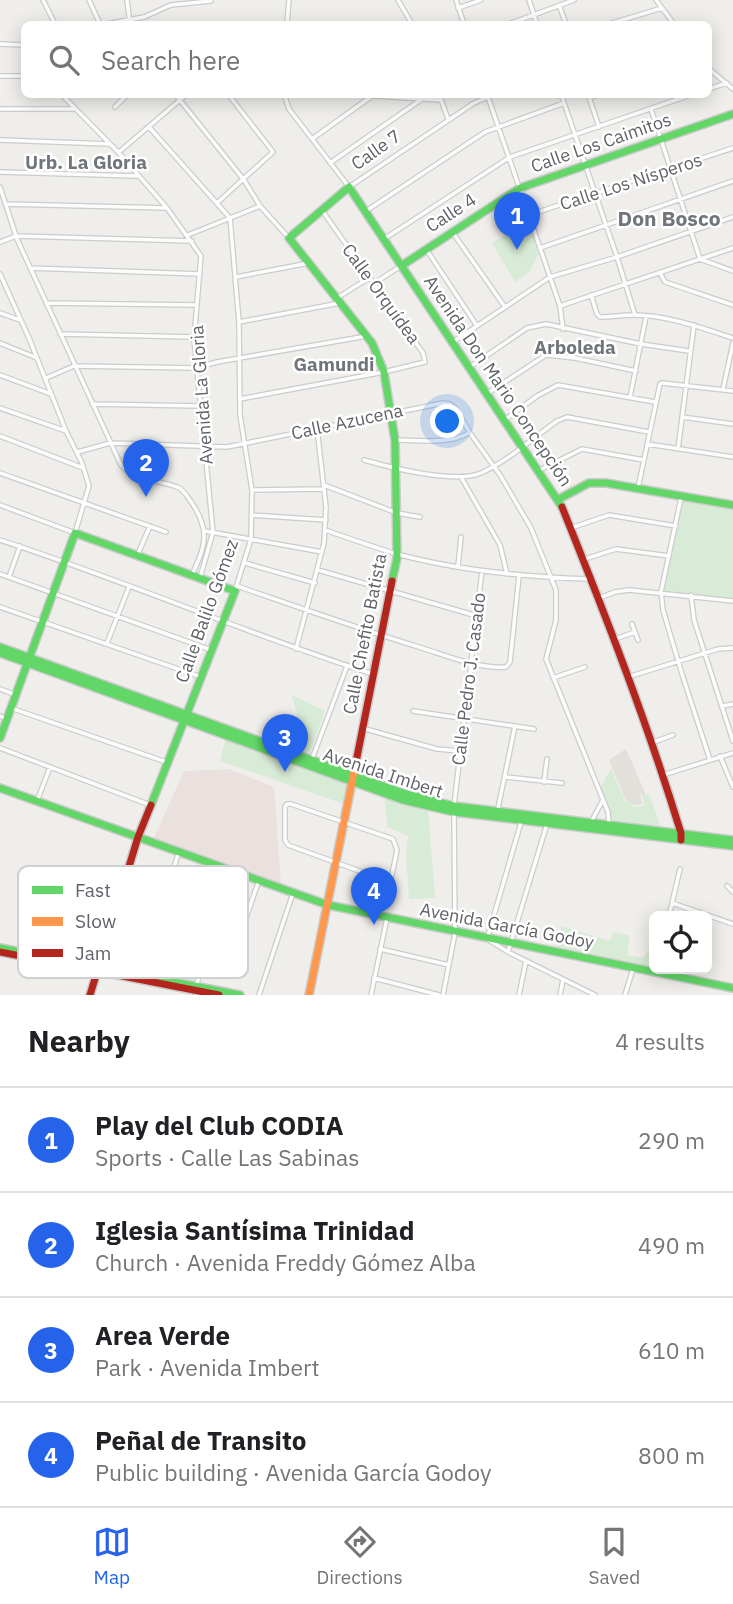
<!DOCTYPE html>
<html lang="en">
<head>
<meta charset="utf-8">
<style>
	:root { --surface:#fff; --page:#f2f2f2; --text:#202124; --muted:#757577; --line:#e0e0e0; --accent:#2563eb }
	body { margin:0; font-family:"IBM Plex Sans",sans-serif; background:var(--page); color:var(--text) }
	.controls { position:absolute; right:21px; bottom:21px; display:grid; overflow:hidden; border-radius:10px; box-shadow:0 4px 18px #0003 }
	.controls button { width:63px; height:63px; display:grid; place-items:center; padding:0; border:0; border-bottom:2px solid var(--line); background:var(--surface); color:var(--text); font:35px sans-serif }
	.you { position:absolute; left:448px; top:422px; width:24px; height:24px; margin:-18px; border:5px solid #fff; border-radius:50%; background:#1a73e8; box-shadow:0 0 0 10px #1a73e833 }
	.badge { display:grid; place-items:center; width:46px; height:46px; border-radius:50%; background:var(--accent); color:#fff; font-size:23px; font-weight:700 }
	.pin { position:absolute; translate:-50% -58px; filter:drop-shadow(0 2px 4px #0008) }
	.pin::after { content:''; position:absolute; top:37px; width:24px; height:21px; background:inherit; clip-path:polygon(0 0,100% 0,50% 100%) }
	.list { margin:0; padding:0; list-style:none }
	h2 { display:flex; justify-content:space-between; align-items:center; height:91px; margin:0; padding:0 28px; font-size:30px }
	h2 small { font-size:23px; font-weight:400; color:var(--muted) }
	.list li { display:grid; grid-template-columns:46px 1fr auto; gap:21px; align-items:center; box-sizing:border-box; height:105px; padding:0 28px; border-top:2px solid var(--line) }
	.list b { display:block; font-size:26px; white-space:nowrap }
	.list p { margin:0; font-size:23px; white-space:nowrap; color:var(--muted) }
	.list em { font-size:23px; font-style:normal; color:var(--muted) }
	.icon { flex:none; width:38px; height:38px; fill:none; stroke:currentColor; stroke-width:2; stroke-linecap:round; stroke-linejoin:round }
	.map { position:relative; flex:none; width:733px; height:995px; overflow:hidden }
	.search { position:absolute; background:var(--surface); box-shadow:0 4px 18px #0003; left:21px; right:21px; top:21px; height:77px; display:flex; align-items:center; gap:18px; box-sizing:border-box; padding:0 24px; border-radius:10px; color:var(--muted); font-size:26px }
	.sheet { height:511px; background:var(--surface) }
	nav { display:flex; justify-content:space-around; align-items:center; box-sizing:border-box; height:98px; border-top:2px solid var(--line); background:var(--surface); font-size:19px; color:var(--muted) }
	nav a { display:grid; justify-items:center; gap:4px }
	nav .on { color:var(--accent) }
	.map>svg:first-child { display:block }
	.education { fill:#e2e0da }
	.medical { fill:#eae0de }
	.green { fill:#d8ebd6 }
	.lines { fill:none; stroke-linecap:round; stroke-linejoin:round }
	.street-casing { stroke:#cbcccc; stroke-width:6 }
	.fast-casing { stroke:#cacacb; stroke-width:10 }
	.slow-casing { stroke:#cacacb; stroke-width:10 }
	.jam-casing { stroke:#cacacb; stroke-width:10 }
	.street { stroke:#fdfcfc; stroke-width:3.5 }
	.fast { stroke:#63d668; stroke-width:7 }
	.slow { stroke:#ff974d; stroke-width:7 }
	.jam { stroke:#b3261e; stroke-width:7 }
	.labels { text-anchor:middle; stroke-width:5; stroke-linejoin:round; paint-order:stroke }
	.street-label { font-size:18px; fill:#5f6368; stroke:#fff }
	.neighbourhood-label { font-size:19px; font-weight:bold; fill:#70757a; stroke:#fff }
	.quarter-label { font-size:21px; font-weight:bold; fill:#70757a; stroke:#fff }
	.key { fill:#fff; stroke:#cfd0d2; stroke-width:2 }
	.key-label { font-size:19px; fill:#5f6368 }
</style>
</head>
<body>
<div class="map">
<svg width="733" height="995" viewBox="0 0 733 995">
	<rect width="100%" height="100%" fill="#efeeea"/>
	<path class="education" d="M626,749L646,795H640L643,804L633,805L625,799L609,760Z"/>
	<path class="medical" d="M229,769L274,787L281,884L154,838L184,771Z"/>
	<path class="green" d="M529,222L539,253L529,272L515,282L492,243Z
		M681,500L709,502L733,506V598L663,592Z
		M292,695L325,711L309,755L259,737L293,742L297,715Z
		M226,737L348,783L344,804L220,761Z
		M611,769L625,802H630L632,807L645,805L642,796L649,794L660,826L612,820L600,788Z
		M385,798L402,804L428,807L435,898L409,899L406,853L408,836L387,827Z
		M160,926L165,949L186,955L199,940H207L194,982L146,973Z
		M561,926L610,941L613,932L630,936L627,955L643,958L652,946L654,947V967L557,946Z"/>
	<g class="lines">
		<defs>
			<path id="street" d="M43,0L55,24
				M89,0L100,24
				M127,0L130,24
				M398,0L412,24
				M456,0L464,24
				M529,0L537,24
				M656,0L674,24
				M559,5L566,24
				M458,8L481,0
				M107,24L144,17L171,5L211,1
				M287,24L289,0
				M509,24L574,0
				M609,24L662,8
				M0,44L24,45
				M708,68L733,89
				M0,76H24
				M708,89L727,83
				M61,94L119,153L167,208L201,256L194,339L213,532L200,578
				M175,94L244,180L260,206L289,238
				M284,94L289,109L349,187L474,103L495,94
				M342,94L441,100
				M439,94L448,119
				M487,94L560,306L563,329
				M561,94L617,257L635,315
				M588,94L599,127
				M589,98L600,94
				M115,107L128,94
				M0,109H76
				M651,109L700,259L733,271
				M149,127L230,218L239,322L240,415L252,490L251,539L235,591
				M312,139L372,96
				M0,140L109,144
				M119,152L187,94
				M330,163L422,99
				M0,172L137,176
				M0,187L17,239L121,465C134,479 160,481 177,487C185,490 187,497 192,503C211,532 205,546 192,575
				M217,203L273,152L228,94
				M5,204L167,208
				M366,211L485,132L564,103
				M529,215L733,148
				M453,233L505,307
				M188,235L260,206
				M384,239L510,157L693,94
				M0,242L16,236L192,241
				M540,248L733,181
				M426,249L477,326
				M30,268L200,274
				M660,273L665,282L733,305
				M0,274L29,338L66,431L82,463L89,486L75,533L0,505
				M236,277L309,263
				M373,284L401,266
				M591,295L597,314L600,317C611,317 623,315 634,315C667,315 702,328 733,338
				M337,298L369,278
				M46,303L197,305
				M560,306L733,248
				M0,313L20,320
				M239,322L340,303
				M60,334L194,337
				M453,342L550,277L617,257L733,217
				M0,343L37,358
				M470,367L527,328L546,324L641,344L689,351
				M0,375L51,394
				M46,378L74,366L196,368L217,362L367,336
				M723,389L733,343
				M488,393L546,355L575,358L636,371
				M630,397L646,317
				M240,399L384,372L425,362L423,353L321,209
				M92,404L200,406
				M0,408L66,431
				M682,417L733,424
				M506,419L537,396L558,385L655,402
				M0,436L83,468
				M395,440C418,440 448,445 469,433
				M647,444L733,457
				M678,449L694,325
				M78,452L110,443L227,447L443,403L450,404L456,409L470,433L500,475L531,528L556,590V620L546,659L608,812L609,826
				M364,460C392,468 455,484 481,473C508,461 533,438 557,421L567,417L649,432
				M540,470L582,449L644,460
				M0,473L166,532
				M461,477L500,545L507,574
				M324,485L397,513L420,517
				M638,488L660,384L662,383L733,391
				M252,490L323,489
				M681,498L661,592L663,610L682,674L710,760
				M252,515L326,520
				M571,528L609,515L676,526
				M325,530C349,538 373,547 397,554C460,571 525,577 590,579
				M205,531L322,552
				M0,540C126,581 247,634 373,674
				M137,556L150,526
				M585,559L616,549L669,556
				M245,563L315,583
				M458,566L461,537
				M318,570L477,616
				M0,574L211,650
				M9,577L20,546
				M237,586C298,607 360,629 422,648C448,656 478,669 506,667L510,662L519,576
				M691,595L694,620L733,741
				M599,598L615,592L629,590L733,601
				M0,607L201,677
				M632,624L638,640
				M615,639L635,632
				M107,643L129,587
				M296,649L324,543L326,507L317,428
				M628,677L718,649L733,648
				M553,678L585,667
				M0,689L16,695
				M723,706L733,704
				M11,708L166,762
				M413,711L534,729
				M0,716L7,719
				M362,728L437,749L460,751
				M651,743L673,735
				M0,748L150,805
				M720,756L733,787
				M312,759L347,666
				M663,775L733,753
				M505,777L562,783
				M544,782L547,759
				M37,801L50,767
				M291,804L393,839L397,850L391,879L384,880L288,845L285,840V807L287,804Z
				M454,805L482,571
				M497,813L515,726
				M522,819L487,939L508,952L595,995
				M591,822L603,800
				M727,886L733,892
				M672,903L733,924
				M669,916L680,869
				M380,949L449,965
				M508,952L547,824
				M232,959L259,880
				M141,977L179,851
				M374,978L439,995
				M196,986L235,872
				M259,995L293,893
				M371,995L387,918
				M443,995L455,933L454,813
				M519,995L526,961
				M560,995L563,980
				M625,995L633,969"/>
			<path id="fast" d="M401,266L520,188L733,114
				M559,499L589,483H606L733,505
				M392,581L397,558L395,440L384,372L372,343L289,238L349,187L562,507
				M0,647L406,794L454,806L733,840
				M0,653L403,800L454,812L733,846
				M0,738L75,533L235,591L151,805
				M0,788L328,905L733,988
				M0,948L240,995"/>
			<path id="slow" d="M309,995L355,767"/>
			<path id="jam" d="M562,507C605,614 647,722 681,833V840
				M355,767L392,581
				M0,952L219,995
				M90,995L138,837L151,805"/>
		</defs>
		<use href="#street" class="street-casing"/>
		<use href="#fast" class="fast-casing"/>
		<use href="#slow" class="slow-casing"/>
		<use href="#jam" class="jam-casing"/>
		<use href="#street" class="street"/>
		<use href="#fast" class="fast"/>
		<use href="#slow" class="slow"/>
		<use href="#jam" class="jam"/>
	</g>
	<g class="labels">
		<g class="street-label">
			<text transform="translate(601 143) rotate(-19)" y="6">Calle Los Caimitos</text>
			<text transform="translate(376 150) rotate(-35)" y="6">Calle 7</text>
			<text transform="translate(631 182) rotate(-18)" y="6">Calle Los Nísperos</text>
			<text transform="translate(451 213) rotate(-33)" y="6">Calle 4</text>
			<text transform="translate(381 294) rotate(54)" y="6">Calle Orquídea</text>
			<text transform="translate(498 381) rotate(56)" y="6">Avenida Don Mario Concepción</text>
			<text transform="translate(202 395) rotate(-94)" y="6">Avenida La Gloria</text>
			<text transform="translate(347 422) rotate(-12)" y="6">Calle Azucena</text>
			<text transform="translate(207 611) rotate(-70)" y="6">Calle Balilo Gómez</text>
			<text transform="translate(365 634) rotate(-79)" y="6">Calle Chefito Batista</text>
			<text transform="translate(469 679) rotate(-83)" y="6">Calle Pedro J. Casado</text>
			<text transform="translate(383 773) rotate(18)" y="6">Avenida Imbert</text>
			<text transform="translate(507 926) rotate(11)" y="6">Avenida García Godoy</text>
		</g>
		<g class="neighbourhood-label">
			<text x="86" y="169">Urb. La Gloria</text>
			<text x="575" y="354">Arboleda</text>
			<text x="334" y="371">Gamundi</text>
		</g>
		<g class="quarter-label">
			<text x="669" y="226">Don Bosco</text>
		</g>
	</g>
	<rect x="18" y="866" width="230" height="112" rx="10" class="key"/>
	<rect x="32" y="886" width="31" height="8" fill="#63d668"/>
	<rect x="32" y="917" width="31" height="9" fill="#ff974d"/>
	<rect x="32" y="949" width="31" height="8" fill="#b3261e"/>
	<g class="key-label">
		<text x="75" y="897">Fast</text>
		<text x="75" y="928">Slow</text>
		<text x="75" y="960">Jam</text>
	</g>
</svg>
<div class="controls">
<button><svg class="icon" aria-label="locate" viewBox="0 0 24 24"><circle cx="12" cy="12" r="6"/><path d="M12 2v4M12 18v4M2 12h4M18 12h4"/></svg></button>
</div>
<div class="you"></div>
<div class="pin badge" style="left:517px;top:250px">1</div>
<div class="pin badge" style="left:146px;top:497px">2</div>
<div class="pin badge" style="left:285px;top:772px">3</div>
<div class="pin badge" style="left:374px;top:925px">4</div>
<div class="search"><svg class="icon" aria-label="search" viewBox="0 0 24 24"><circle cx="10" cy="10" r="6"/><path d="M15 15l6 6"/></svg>Search here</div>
</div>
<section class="sheet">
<h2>Nearby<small>4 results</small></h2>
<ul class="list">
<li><span class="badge">1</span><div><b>Play del Club CODIA</b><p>Sports · Calle Las Sabinas</p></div><em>290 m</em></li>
<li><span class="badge">2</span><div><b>Iglesia Santísima Trinidad</b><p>Church · Avenida Freddy Gómez Alba</p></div><em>490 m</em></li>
<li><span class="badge">3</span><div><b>Area Verde</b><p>Park · Avenida Imbert</p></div><em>610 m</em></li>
<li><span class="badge">4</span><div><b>Peñal de Transito</b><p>Public building · Avenida García Godoy</p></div><em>800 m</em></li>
</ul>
</section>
<nav>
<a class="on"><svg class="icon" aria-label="map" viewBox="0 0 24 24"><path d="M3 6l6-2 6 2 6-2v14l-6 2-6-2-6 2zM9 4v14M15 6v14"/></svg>Map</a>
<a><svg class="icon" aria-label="directions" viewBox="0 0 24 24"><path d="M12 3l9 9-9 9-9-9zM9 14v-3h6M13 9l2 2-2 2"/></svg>Directions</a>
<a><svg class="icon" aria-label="saved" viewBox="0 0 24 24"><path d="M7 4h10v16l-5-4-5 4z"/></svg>Saved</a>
</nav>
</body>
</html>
